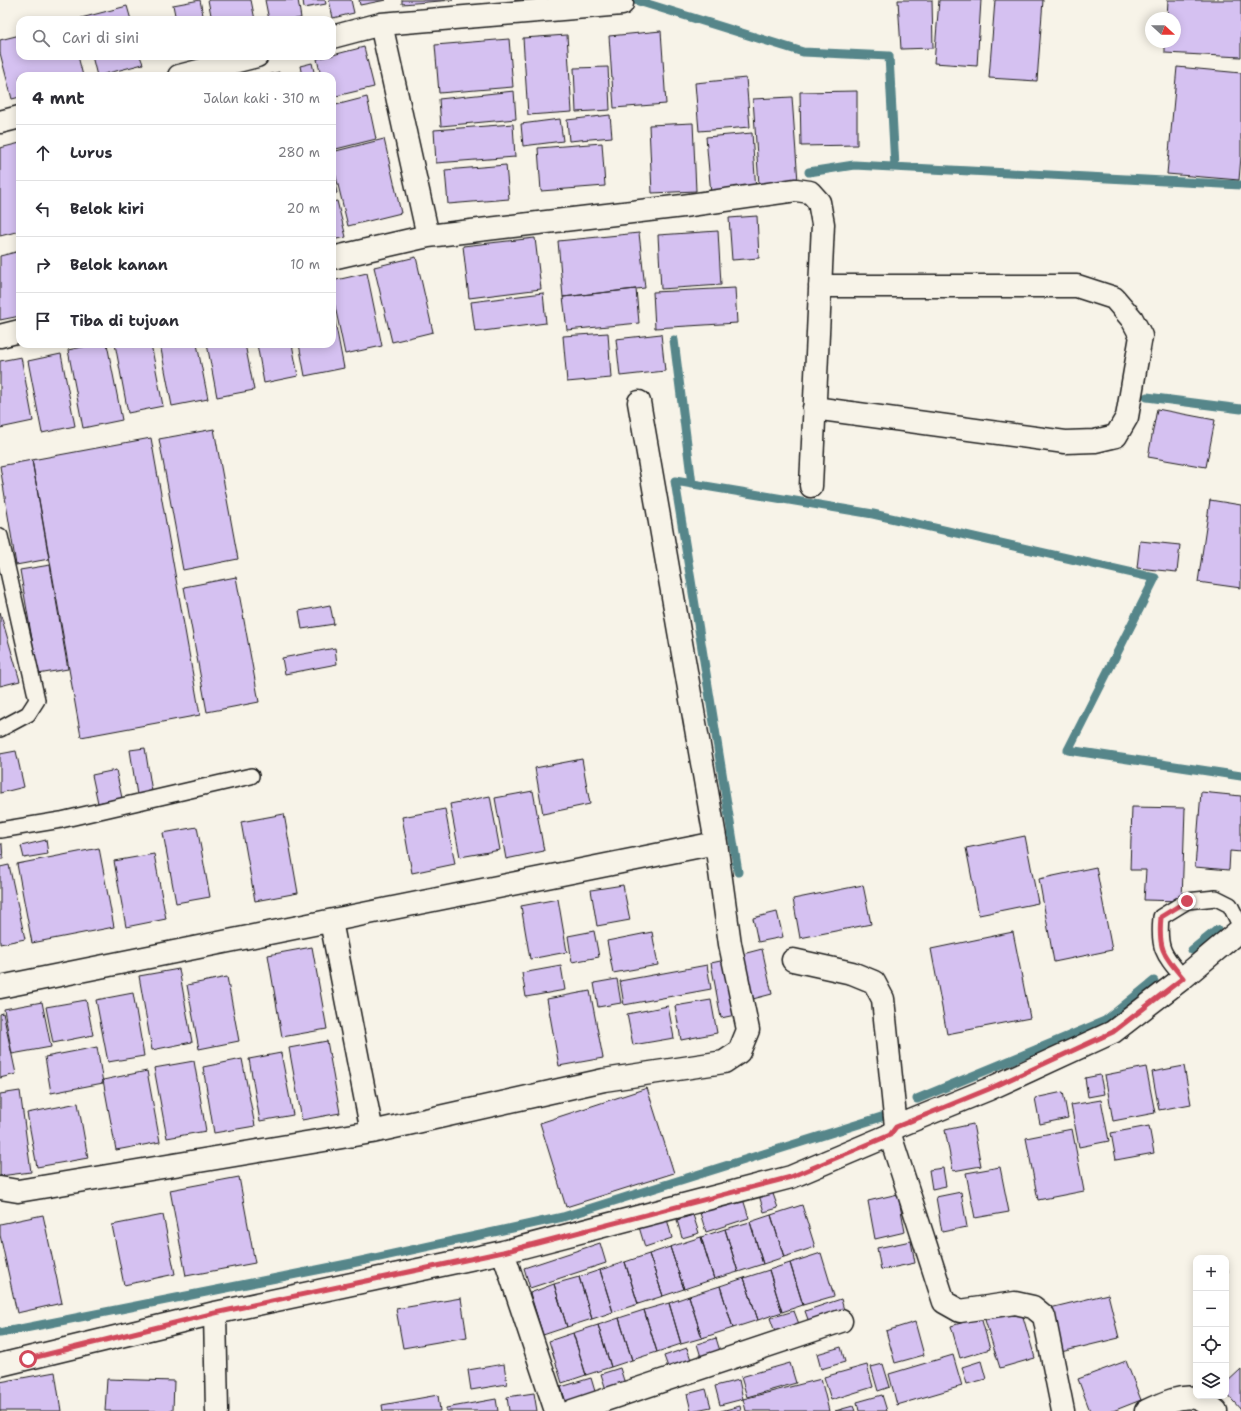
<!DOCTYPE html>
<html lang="id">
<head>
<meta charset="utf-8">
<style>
	:root { --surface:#fff; --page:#f2f2f3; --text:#2b2b33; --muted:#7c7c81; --line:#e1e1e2 }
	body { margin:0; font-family:"Shantell Sans",sans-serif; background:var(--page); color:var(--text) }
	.controls { position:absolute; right:12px; bottom:12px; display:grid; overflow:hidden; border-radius:8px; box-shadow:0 2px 10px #0003 }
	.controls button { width:36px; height:36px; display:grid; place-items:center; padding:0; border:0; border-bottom:1px solid var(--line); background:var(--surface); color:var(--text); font:20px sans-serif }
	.compass { position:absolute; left:1145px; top:12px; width:36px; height:36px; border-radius:50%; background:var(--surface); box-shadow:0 2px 10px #0003; rotate:111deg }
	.stop { position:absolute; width:12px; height:12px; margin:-9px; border:3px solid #d1495b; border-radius:50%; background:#fff }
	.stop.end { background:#d1495b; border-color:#fff; box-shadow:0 1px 4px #0008 }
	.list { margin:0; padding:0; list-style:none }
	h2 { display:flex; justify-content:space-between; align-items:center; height:52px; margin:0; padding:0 16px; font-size:17px }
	h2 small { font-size:13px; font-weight:400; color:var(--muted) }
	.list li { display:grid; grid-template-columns:26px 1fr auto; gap:12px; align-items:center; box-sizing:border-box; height:56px; padding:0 16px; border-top:1px solid var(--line) }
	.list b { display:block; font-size:15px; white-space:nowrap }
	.list em { font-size:13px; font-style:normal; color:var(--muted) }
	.icon { flex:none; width:22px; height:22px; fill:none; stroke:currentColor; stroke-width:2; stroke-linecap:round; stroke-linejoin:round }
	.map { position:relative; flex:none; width:1241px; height:1411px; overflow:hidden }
	.search { position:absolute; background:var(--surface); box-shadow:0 2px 10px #0003; left:16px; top:16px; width:320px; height:44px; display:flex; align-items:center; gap:10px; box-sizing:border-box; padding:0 14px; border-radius:12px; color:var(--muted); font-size:15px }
	.panel { position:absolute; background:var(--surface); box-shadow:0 2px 10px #0003; left:16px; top:72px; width:320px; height:276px; border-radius:12px }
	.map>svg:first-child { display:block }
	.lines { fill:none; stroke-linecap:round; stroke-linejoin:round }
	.stream { stroke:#56868a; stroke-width:9 }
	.building { fill:#d5c1f1; stroke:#1c1c1c }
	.lane-casing { stroke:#1c1c1c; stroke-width:18 }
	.street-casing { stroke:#1c1c1c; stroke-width:25 }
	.lane { stroke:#f7f3e8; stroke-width:15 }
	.street { stroke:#f7f3e8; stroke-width:22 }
	.route { stroke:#d1495b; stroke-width:5 }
</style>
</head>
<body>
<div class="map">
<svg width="1241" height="1411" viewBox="0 0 1241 1411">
	<rect width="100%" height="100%" fill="#f7f3e8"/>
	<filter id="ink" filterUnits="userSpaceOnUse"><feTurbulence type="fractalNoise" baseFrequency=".025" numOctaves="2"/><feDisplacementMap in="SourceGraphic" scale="8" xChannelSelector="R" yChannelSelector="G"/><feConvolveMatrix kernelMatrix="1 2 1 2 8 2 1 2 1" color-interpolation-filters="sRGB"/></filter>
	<g filter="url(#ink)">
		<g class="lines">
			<path class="stream" d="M635,0L803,52L889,56L895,167
				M809,172L854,165L1241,185
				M674,340L692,484
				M1147,397L1241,409
				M738,872L675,481L873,514L1155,578L1068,750L1241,776
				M1192,950L1217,930
				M917,1099L1105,1021L1154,981
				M0,1333L352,1263L563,1217L891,1114"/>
		</g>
		<path class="building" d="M200,0L204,20H176L173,5Z
			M208,0H251L255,20H212Z
			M265,0H298L301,18L290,20H269Z
			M303,0H325L326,4L304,8Z
			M329,0H351L354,13L333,18Z
			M359,0H386L360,5Z
			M402,0H453L402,4Z
			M515,0H558L515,4Z
			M898,0H932L933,48L901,49Z
			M939,0H981L977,66L934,63Z
			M995,0H1043L1037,81L989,78Z
			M1168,0H1241V57L1165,53V42H1175V18H1167Z
			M127,6L131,20H82L81,18Z
			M661,31L666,104L614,108L609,36Z
			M20,35V56H78L83,76H20V97L12,99L0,53V40Z
			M567,35L572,112L528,115L523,38Z
			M509,39L513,87L439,93L435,45Z
			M364,47L374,87L332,97V76H321L317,59Z
			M92,56H140L143,64L97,76Z
			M312,63L315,76H302L300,66Z
			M608,67L610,110L576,112L574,68Z
			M1177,67L1241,73V157L1239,180L1167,174Z
			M279,72L280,76H264Z
			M746,78L750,127L699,131L695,83Z
			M514,91L516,119L441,126L439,99Z
			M857,91V145L801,146L800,92Z
			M367,97L376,139L332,150V106Z
			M792,97L798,182L759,185L753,99Z
			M610,115L612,137L569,141L567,120Z
			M560,119L563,141L523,146L521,124Z
			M693,123L696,191L652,193L649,125Z
			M513,124L515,157L436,163L434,130Z
			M752,133L756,191L711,194L706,137Z
			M384,139L401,213L348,226L332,160V152Z
			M20,143V231L0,236V148Z
			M602,143L605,186L541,191L538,148Z
			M506,165L509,199L448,204L445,170Z
			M332,172L337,193L332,194Z
			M337,201L346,237L332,240V202Z
			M757,216L759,258L732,260L729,218Z
			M718,231L721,285L661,289L658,235Z
			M639,233L645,288L563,297L558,241Z
			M535,238L541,289L469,298L463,246Z
			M20,251V316L0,320V256Z
			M416,257L433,332L392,342L374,267Z
			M367,273L382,346L345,354L332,292V281Z
			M735,288L737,323L655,328L653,292Z
			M636,289L639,323L567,330L563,297Z
			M543,293L546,323L475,332L471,302Z
			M332,306L344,368L305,376L299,344H332Z
			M608,333L611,378L567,382L563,336Z
			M661,334L665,371L620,376L616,339Z
			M97,344H107L122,420L83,428L68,350Z
			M115,344H151L163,406L128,413Z
			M160,344H197L208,399L172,406Z
			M207,344H245L254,390L217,397Z
			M257,344H292L298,376L264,383Z
			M61,354L75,426L42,433L28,361Z
			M21,357L33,421L0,428V361Z
			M1157,409L1215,420L1206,467L1148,457Z
			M214,429L238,559L183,570L159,439Z
			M151,438L200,715L81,737L32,460Z
			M32,460L49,559L16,565L0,466Z
			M1210,500L1241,505V588L1198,582Z
			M1140,541L1180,545L1177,572L1137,568Z
			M50,565L68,669L38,674L20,570Z
			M236,577L259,702L207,712L184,587Z
			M330,605L334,624L302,629L299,611Z
			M0,612L20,681L0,686Z
			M335,648L337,664L285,674L282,658Z
			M145,748L152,792L137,795L130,750Z
			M16,751L24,787L0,793V754Z
			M582,759L590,804L543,814L535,768Z
			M116,770L122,798L98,803L92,775Z
			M533,791L544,851L506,859L495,798Z
			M1201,792L1241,796V852L1230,851L1229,870L1195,867Z
			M490,796L500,850L460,857L450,804Z
			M1132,807L1185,808L1182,901L1144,900L1146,870H1130Z
			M445,809L455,864L412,873L402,817Z
			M284,814L298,893L255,901L241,822Z
			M197,827L210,897L176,903L163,833Z
			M1025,836L1038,903L979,915L966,848Z
			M46,840L48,854L24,858L21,846Z
			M0,844H2L3,859H0Z
			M99,848L114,927L32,943L17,864Z
			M154,854L166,919L126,927L114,861Z
			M9,865L25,939L0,944V867Z
			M1096,867L1112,950L1054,962L1039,879Z
			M623,885L630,920L597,926L591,890Z
			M863,885L871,924L800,938L793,899Z
			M558,899L567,952L530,959L521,906Z
			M777,912L783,937L758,942L753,918Z
			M594,931L599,957L572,962L568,936Z
			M652,932L658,965L613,973L607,941Z
			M1013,932L1030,1018L947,1034L931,949Z
			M312,947L327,1029L282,1037L268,955Z
			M762,949L772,994L749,1000L739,955Z
			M730,959L740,1014L721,1018L711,963Z
			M707,965L711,989L624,1005L620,981Z
			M561,966L565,990L526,997L522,973Z
			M179,969L192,1042L152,1050L139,976Z
			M227,977L239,1041L199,1049L187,985Z
			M617,979L621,1003L598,1007L594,983Z
			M590,991L603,1058L559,1066L547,999Z
			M133,993L144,1056L108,1062L96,1000Z
			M86,1000L93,1035L53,1043L46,1007Z
			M711,1000L717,1033L681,1040L675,1006Z
			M42,1002L51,1047L12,1054L4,1009Z
			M668,1006L674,1038L633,1045L627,1014Z
			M3,1013L16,1074L0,1078V1014Z
			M327,1041L340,1113L302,1120L289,1048Z
			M97,1047L103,1083L51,1093L45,1057Z
			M281,1053L293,1115L260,1121L249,1059Z
			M242,1059L255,1126L214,1133L203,1067Z
			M194,1061L206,1131L167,1138L154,1068Z
			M1184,1066L1191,1104L1159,1110L1152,1072Z
			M1146,1067L1155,1113L1113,1121L1105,1075Z
			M147,1071L160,1142L116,1150L103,1080Z
			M1100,1075L1104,1094L1088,1097L1085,1078Z
			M647,1088L674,1173L566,1207L540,1123Z
			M20,1091L31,1172L0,1176V1094Z
			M1063,1092L1068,1118L1040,1124L1035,1098Z
			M1101,1100L1109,1141L1079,1147L1071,1105Z
			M78,1103L88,1158L37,1167L27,1113Z
			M973,1124L981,1166L953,1171L945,1130Z
			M1149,1126L1154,1153L1116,1160L1111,1133Z
			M1072,1129L1084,1191L1038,1200L1026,1138Z
			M1000,1167L1009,1212L975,1218L966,1173Z
			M943,1168L946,1186L932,1189L929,1170Z
			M239,1177L255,1263L186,1276L170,1190Z
			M772,1191L778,1208L764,1212L759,1195Z
			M961,1192L967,1227L942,1232L936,1197Z
			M898,1194L905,1232L875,1239L868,1201Z
			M743,1199L749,1218L706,1232L700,1213Z
			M802,1205L815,1247L784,1257L771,1215Z
			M43,1215L62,1303L17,1313L0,1235V1224Z
			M163,1215L175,1274L124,1285L112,1225Z
			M693,1215L699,1233L682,1238L677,1220Z
			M771,1215L784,1257L763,1264L750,1222Z
			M667,1219L672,1238L645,1247L639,1227Z
			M750,1222L763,1264L738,1272L725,1229Z
			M725,1229L738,1272L714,1279L701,1237Z
			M701,1237L714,1279L684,1289L670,1247Z
			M911,1241L915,1263L881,1270L877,1248Z
			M600,1243L606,1263L530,1288L524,1268Z
			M670,1247L684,1289L663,1296L649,1254Z
			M821,1253L834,1296L803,1305L790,1263Z
			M649,1254L663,1296L638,1304L625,1262Z
			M625,1262L638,1304L613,1312L600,1270Z
			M790,1263L803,1305L782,1312L769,1270Z
			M1226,1264H1227L1228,1272L1226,1273Z
			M600,1270L613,1312L592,1319L579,1277Z
			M769,1270L782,1312L758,1320L744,1278Z
			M579,1277L592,1319L567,1327L554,1284Z
			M744,1278L758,1320L733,1328L720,1286Z
			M554,1284L567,1327L543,1335L530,1293Z
			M720,1286L733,1328L702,1338L689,1296Z
			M1108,1294L1119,1338L1061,1352L1050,1308Z
			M689,1296L702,1338L681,1344L669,1303Z
			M461,1298L467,1337L403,1348L396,1309Z
			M841,1299L845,1314L810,1325L805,1311Z
			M669,1303L681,1344L657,1352L644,1310Z
			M644,1310L657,1352L632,1360L619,1318Z
			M1021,1310L1035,1358L1000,1368L985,1320Z
			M794,1311L799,1324L775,1332L770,1318Z
			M981,1317L990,1349L960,1358L951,1326Z
			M619,1318L632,1360L611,1367L598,1325Z
			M915,1322L924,1355L895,1363L886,1331Z
			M598,1325L611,1367L586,1375L573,1333Z
			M573,1333L586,1375L562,1383L549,1341Z
			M716,1338L720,1351L701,1357L697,1344Z
			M841,1347L845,1362L821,1369L817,1354Z
			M687,1348L692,1363L669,1370L664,1356Z
			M953,1355L962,1386L897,1405L889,1374Z
			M981,1361L986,1379L967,1384L962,1367Z
			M1126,1361L1141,1400L1113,1411H1090L1078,1379Z
			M790,1363L796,1383L747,1397L741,1377Z
			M504,1364L507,1384L471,1390L468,1370Z
			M883,1364L890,1387L878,1391L871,1367Z
			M867,1365L873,1387L831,1400L824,1377Z
			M620,1368L626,1387L607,1393L601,1374Z
			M1241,1369V1410L1226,1393V1383Z
			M55,1372L61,1411H0V1382Z
			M591,1378L597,1398L568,1408L561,1387Z
			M107,1379L174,1381L173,1411H105Z
			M821,1379L829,1411H746L743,1399Z
			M739,1380L743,1399L720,1405L715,1386Z
			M706,1389L711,1407L691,1411L687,1394Z
			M534,1393L537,1411H509L507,1397Z
			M438,1395L440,1411H383L382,1405Z
			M882,1395L887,1411H859L857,1402Z
			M496,1399L498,1411H446V1408Z
			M740,1406L741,1411H721Z
			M853,1406L855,1411H835Z"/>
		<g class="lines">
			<defs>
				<path id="lane" d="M0,536L37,700L28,714L0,729
					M0,830L61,820L251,776
					M1183,978C1163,954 1158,949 1161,917L1187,901L1216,898L1230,905L1241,927"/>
				<path id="street" d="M381,24L428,236
					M332,37L381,24L622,4
					M179,76L257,56
					M0,122L20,117
					M332,258L428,236L683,206L796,190L810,192L819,202L823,224L811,486
					M0,336L20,331
					M814,408L1065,442L1095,441L1116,436L1127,417L1141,336L1132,319L1114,298L1077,286H820
					M331,921L372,1132
					M793,960L852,973L874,982L883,999L896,1127
					M0,987L716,843
					M890,1135L944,1302L960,1311L1015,1303L1033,1307L1044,1316L1063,1411
					M0,1188L18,1191L372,1132L604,1080L724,1062L739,1052L748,1030L730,944L716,843L639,402
					M503,1252L556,1411
					M215,1313L217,1411
					M0,1365L215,1313L503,1252L791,1177L890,1135L896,1127L989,1089L1113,1032L1183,978L1241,929
					M572,1411L841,1321
					M1146,1411C1160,1405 1178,1395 1195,1398C1203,1399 1210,1406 1216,1411"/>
			</defs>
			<use href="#lane" class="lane-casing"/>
			<use href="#street" class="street-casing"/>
			<use href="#lane" class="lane"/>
			<use href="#street" class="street"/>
		</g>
	</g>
	<g class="lines" filter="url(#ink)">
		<path class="route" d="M28,1359L215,1313L503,1252L791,1177L890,1135L896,1127L989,1089L1113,1032L1183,978C1163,954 1158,949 1161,917L1187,901"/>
	</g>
</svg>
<div class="controls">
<button>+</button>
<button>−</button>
<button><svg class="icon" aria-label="locate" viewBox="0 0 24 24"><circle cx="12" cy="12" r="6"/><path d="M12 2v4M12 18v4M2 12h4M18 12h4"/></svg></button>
<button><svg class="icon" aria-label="layers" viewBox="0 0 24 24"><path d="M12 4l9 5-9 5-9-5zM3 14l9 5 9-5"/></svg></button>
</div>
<svg class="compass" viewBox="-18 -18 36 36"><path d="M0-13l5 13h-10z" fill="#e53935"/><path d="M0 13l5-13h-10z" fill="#7c7c81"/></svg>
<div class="stop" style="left:28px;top:1359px"></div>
<div class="stop end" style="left:1187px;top:901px"></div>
<div class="search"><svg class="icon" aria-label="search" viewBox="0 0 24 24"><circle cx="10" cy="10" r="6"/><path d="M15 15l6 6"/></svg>Cari di sini</div>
<section class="panel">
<h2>4 mnt<small>Jalan kaki · 310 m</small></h2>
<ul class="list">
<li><svg class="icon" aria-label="ahead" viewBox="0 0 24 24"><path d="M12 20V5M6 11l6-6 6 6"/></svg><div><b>Lurus</b></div><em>280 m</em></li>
<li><svg class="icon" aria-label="left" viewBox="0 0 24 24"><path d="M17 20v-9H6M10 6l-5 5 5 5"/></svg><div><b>Belok kiri</b></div><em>20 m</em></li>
<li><svg class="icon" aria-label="right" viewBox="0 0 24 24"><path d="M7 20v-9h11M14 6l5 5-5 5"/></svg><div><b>Belok kanan</b></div><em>10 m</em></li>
<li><svg class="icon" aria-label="arrive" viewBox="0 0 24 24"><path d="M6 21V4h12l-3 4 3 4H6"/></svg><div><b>Tiba di tujuan</b></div></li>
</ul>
</section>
</div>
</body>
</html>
